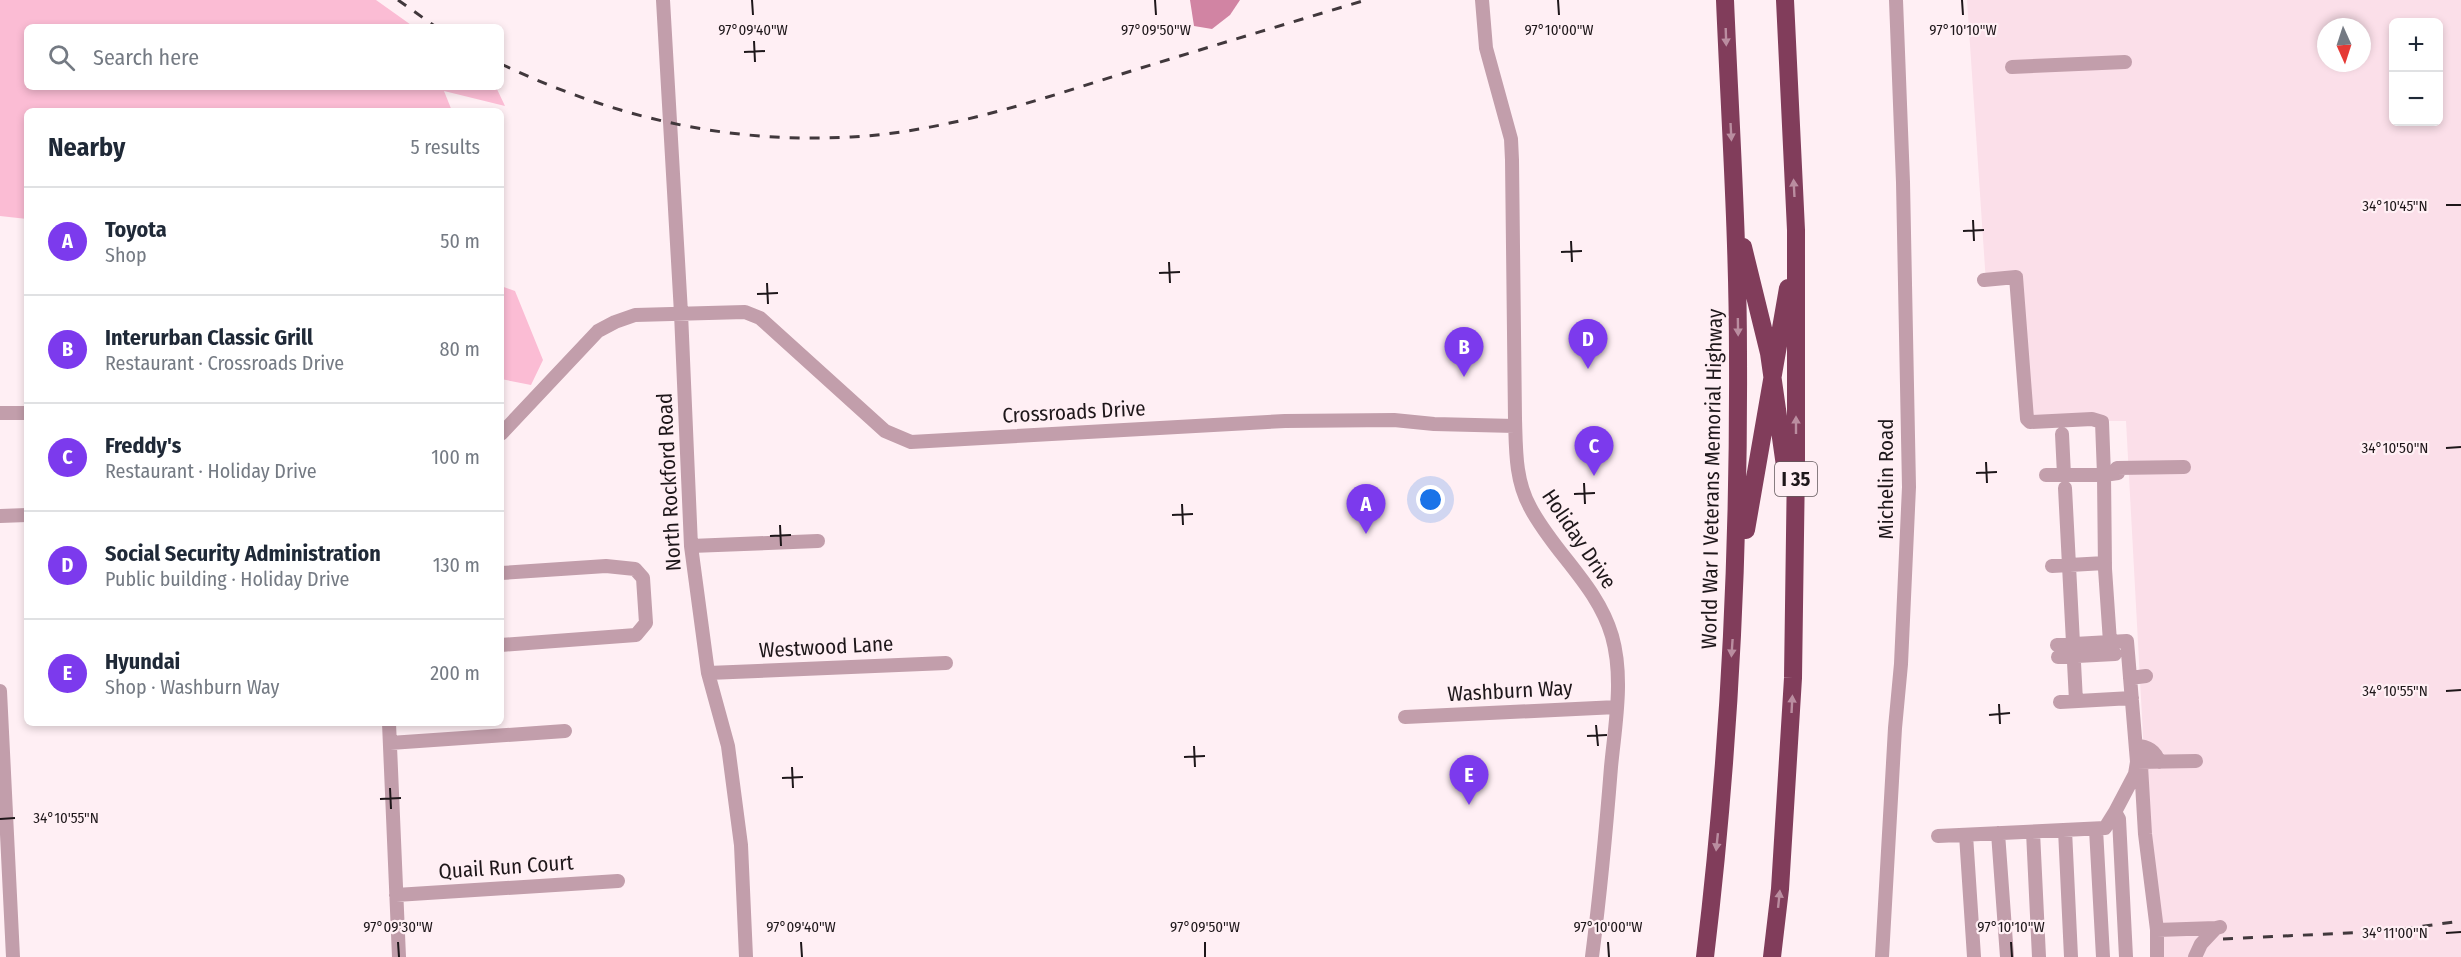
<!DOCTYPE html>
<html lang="en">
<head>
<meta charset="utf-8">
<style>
	:root { --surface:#fff; --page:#f2f2f3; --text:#1f2937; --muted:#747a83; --line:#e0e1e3; --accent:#7c3aed }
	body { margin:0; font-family:"Fira Sans Condensed",sans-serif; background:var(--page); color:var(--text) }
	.controls { position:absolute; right:18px; top:18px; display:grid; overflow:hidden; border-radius:9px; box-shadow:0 3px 9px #0003 }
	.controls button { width:54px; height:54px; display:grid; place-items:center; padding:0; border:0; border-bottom:2px solid var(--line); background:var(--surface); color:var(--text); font:30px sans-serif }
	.compass { position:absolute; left:2317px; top:18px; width:54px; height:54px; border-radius:50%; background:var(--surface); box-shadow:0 3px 9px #0003; rotate:177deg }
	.you { position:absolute; left:1431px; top:500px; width:21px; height:21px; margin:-15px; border:4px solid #fff; border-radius:50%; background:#1a73e8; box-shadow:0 0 0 9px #1a73e833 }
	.badge { display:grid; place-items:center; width:39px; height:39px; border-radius:50%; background:var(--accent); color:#fff; font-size:20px; font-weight:700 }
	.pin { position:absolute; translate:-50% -50px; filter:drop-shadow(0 2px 3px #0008) }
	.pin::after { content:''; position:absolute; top:32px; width:21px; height:18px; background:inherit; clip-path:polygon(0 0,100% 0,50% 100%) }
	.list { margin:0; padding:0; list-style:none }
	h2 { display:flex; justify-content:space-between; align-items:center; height:78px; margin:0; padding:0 24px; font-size:26px }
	h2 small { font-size:20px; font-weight:400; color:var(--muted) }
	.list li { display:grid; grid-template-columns:39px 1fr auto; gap:18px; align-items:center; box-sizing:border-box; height:108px; padding:0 24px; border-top:2px solid var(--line) }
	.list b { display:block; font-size:22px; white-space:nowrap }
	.list p { margin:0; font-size:20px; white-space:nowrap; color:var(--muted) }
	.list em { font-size:20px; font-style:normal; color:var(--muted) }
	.icon { flex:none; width:33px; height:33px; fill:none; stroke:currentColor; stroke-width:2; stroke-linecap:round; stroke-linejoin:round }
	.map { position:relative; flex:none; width:2461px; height:957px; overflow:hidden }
	.search { position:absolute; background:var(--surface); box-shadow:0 3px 9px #0003; left:24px; top:24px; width:480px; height:66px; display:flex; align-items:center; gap:15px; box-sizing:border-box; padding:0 21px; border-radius:9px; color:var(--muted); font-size:22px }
	.panel { position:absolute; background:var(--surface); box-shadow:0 3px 9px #0003; left:24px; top:108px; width:480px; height:618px; border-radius:9px }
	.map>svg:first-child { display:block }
	.built { fill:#fbdfe9; fill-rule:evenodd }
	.green { fill:#fbbcd4 }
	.water { fill:#d184a3 }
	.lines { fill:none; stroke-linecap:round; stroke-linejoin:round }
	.minor { stroke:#c29eab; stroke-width:14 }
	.highway { stroke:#813d5b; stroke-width:18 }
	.rail { stroke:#41383c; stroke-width:3; stroke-dasharray:10 10; stroke-linecap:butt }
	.oneway { fill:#ba8da0 }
	.ticks { fill:none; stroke:#1e171a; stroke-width:2 }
	.labels { text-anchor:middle; stroke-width:4.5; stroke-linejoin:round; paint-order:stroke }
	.shield { fill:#ffeff4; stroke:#62585b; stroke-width:1.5 }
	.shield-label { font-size:20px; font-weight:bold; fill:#1e171a }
	.street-label { font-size:21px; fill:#1e171a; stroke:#ffeff4 }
	.ticks-label { font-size:15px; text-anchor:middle; fill:#1e171a; stroke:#ffeff4; stroke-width:4.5; stroke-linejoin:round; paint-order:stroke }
</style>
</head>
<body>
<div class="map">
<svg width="2461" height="957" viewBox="0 0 2461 957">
	<rect width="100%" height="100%" fill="#ffeff4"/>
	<path class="built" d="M1967,0H2461V957H2155L2126,421H2033L2021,279L1986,283ZM2394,22H2438V122H2394ZM2326,27H2362V63H2326Z"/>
	<path class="green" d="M0,0H376L414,27H27V87H496L505,106L444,91L452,111H27V219L0,216Z
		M501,286L515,291L543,360L531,385L501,379Z"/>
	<path class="water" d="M1190,0H1240L1230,15L1212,29L1194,26Z"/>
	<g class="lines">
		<path class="minor" d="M663,0L681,313L691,546L708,673L728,746L741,845L746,957
			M1482,0L1486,48L1511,139L1512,160L1515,419C1516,449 1515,480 1530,507C1554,553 1597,585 1612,636C1624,678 1615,725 1611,767C1606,831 1600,894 1592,957
			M2012,67L2125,62
			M1984,280L2016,277L2027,419L2030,422L2092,419L2102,422L2104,475H2046
			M0,413H27
			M501,434L598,331L615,322L635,315L745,312L760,318L885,431L911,442L1285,421L1394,420L1434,424L1515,426
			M2062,434L2064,475
			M2065,488L2076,701
			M0,516L27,515
			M691,546L818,541
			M2052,566L2105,563
			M501,573L606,566L635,569L643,578L646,623L636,635L501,645
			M2057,645L2110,642
			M2058,657L2115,654
			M708,673L946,663
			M2130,678L2146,676
			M0,691L13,957
			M2060,702L2132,698
			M1405,717L1617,707
			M389,723L399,957
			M390,743L565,731
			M2136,746C2148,746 2155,750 2159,762
			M2143,757L2147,762L2141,766L2145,834L2157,930
			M2137,762L2127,641L2110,642L2105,569L2104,475L2118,473L2117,468L2184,467
			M2096,829L2103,957
			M2065,830L2071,957
			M2033,832L2039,957
			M1998,833L2007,957
			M1966,835L1974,957
			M1938,836L2105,828L2115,812
			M396,895L618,881
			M1882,957L1895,728L1901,664L1909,487L1903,182L1896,0
			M2126,957L2119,819L2115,812L2135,774L2137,762L2196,761
			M2157,957V930L2216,928
			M2195,957L2201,944L2216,928L2220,927"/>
		<path class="highway" d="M1743,247L1769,353L1786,473
			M1746,530L1788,288
			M1705,957C1729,758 1739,557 1738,356C1738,237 1730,119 1725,0
			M1772,957L1780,889L1793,678L1796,464V230L1785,0"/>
		<path class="rail" d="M398,0L436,27
			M501,64C613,117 727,144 851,137C942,132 1029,103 1115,76C1199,50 1282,25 1366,0
			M2223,939L2388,931L2461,921"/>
	</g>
	<defs><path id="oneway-solid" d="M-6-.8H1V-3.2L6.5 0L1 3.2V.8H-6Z" transform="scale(1.5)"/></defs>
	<g class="oneway">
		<use href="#oneway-solid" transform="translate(1726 37) rotate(88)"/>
		<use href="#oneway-solid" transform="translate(1731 132) rotate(87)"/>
		<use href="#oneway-solid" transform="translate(1794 188) rotate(-93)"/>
		<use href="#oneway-solid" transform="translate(1738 327) rotate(89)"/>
		<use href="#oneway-solid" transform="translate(1796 425) rotate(-90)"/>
		<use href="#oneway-solid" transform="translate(1732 648) rotate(94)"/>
		<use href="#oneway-solid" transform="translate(1792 704) rotate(-87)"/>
		<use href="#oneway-solid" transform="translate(1717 842) rotate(96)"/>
		<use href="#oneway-solid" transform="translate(1779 899) rotate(-84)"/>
	</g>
	<path class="ticks" d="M752,0L753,15M1155,0L1156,15M1558,0L1559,15M1962,0L1963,15M754,41L755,62M744,52L765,51M2446,205H2461M1973,220L1974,241M1963,231L1984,230M1571,241L1572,262M1561,252L1582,251M1169,262L1170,283M1159,273L1180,272M767,283L768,304M757,294L778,293M2446,448L2461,447M1986,462L1987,483M1976,473L1997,472M1584,483L1585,504M1574,494L1595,493M1182,504L1183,525M1172,515L1193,514M780,525L781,546M770,536L791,535M2446,691L2461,690M1999,704L2000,724M1989,715L2010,713M1596,725L1598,746M1587,736L1607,735M1194,746L1195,767M1184,757L1205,756M792,767L793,788M782,778L803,777M390,788L391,809M380,799L401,798M0,819L15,818M2446,933L2461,932M398,942L399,957M801,942L802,957M1205,942V957M1608,942L1609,957M2011,942L2012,957"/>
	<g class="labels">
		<rect class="shield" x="1775" y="462" width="42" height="34" rx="4.5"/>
		<g class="shield-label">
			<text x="1796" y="486">I 35</text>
		</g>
		<g class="street-label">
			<text transform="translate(1074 412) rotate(-3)" y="7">Crossroads Drive</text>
			<text transform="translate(1712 479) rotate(-89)" y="7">World War I Veterans Memorial Highway</text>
			<text transform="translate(1886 479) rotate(-90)" y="7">Michelin Road</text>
			<text transform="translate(669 482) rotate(-93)" y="7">North Rockford Road</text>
			<text transform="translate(1579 539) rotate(56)" y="7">Holiday Drive</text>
			<text transform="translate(826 647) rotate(-3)" y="7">Westwood Lane</text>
			<text transform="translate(1510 691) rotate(-3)" y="7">Washburn Way</text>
			<text transform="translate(506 867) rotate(-4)" y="7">Quail Run Court</text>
		</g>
	</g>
	<g class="ticks-label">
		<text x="753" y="35">97°09'40"W</text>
		<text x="1156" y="35">97°09'50"W</text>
		<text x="1559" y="35">97°10'00"W</text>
		<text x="1963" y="35">97°10'10"W</text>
		<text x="2395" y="211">34°10'45"N</text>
		<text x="2395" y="453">34°10'50"N</text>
		<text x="2395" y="696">34°10'55"N</text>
		<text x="66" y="823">34°10'55"N</text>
		<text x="398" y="932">97°09'30"W</text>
		<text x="801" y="932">97°09'40"W</text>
		<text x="1205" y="932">97°09'50"W</text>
		<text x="1608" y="932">97°10'00"W</text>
		<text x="2011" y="932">97°10'10"W</text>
		<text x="2395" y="938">34°11'00"N</text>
	</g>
</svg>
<div class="controls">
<button>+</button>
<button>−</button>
</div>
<svg class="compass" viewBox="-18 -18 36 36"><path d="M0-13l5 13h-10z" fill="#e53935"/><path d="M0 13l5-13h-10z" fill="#747a83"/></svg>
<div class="you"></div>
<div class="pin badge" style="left:1366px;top:534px">A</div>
<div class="pin badge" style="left:1464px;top:377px">B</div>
<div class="pin badge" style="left:1594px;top:476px">C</div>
<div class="pin badge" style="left:1588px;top:369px">D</div>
<div class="pin badge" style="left:1469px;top:805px">E</div>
<div class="search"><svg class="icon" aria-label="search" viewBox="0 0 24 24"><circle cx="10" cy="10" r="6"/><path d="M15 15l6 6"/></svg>Search here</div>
<section class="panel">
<h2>Nearby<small>5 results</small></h2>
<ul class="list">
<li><span class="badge">A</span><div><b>Toyota</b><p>Shop</p></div><em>50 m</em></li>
<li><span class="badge">B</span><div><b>Interurban Classic Grill</b><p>Restaurant · Crossroads Drive</p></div><em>80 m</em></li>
<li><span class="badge">C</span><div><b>Freddy's</b><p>Restaurant · Holiday Drive</p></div><em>100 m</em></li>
<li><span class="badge">D</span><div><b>Social Security Administration</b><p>Public building · Holiday Drive</p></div><em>130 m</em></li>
<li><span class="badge">E</span><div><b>Hyundai</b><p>Shop · Washburn Way</p></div><em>200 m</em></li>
</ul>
</section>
</div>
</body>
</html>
